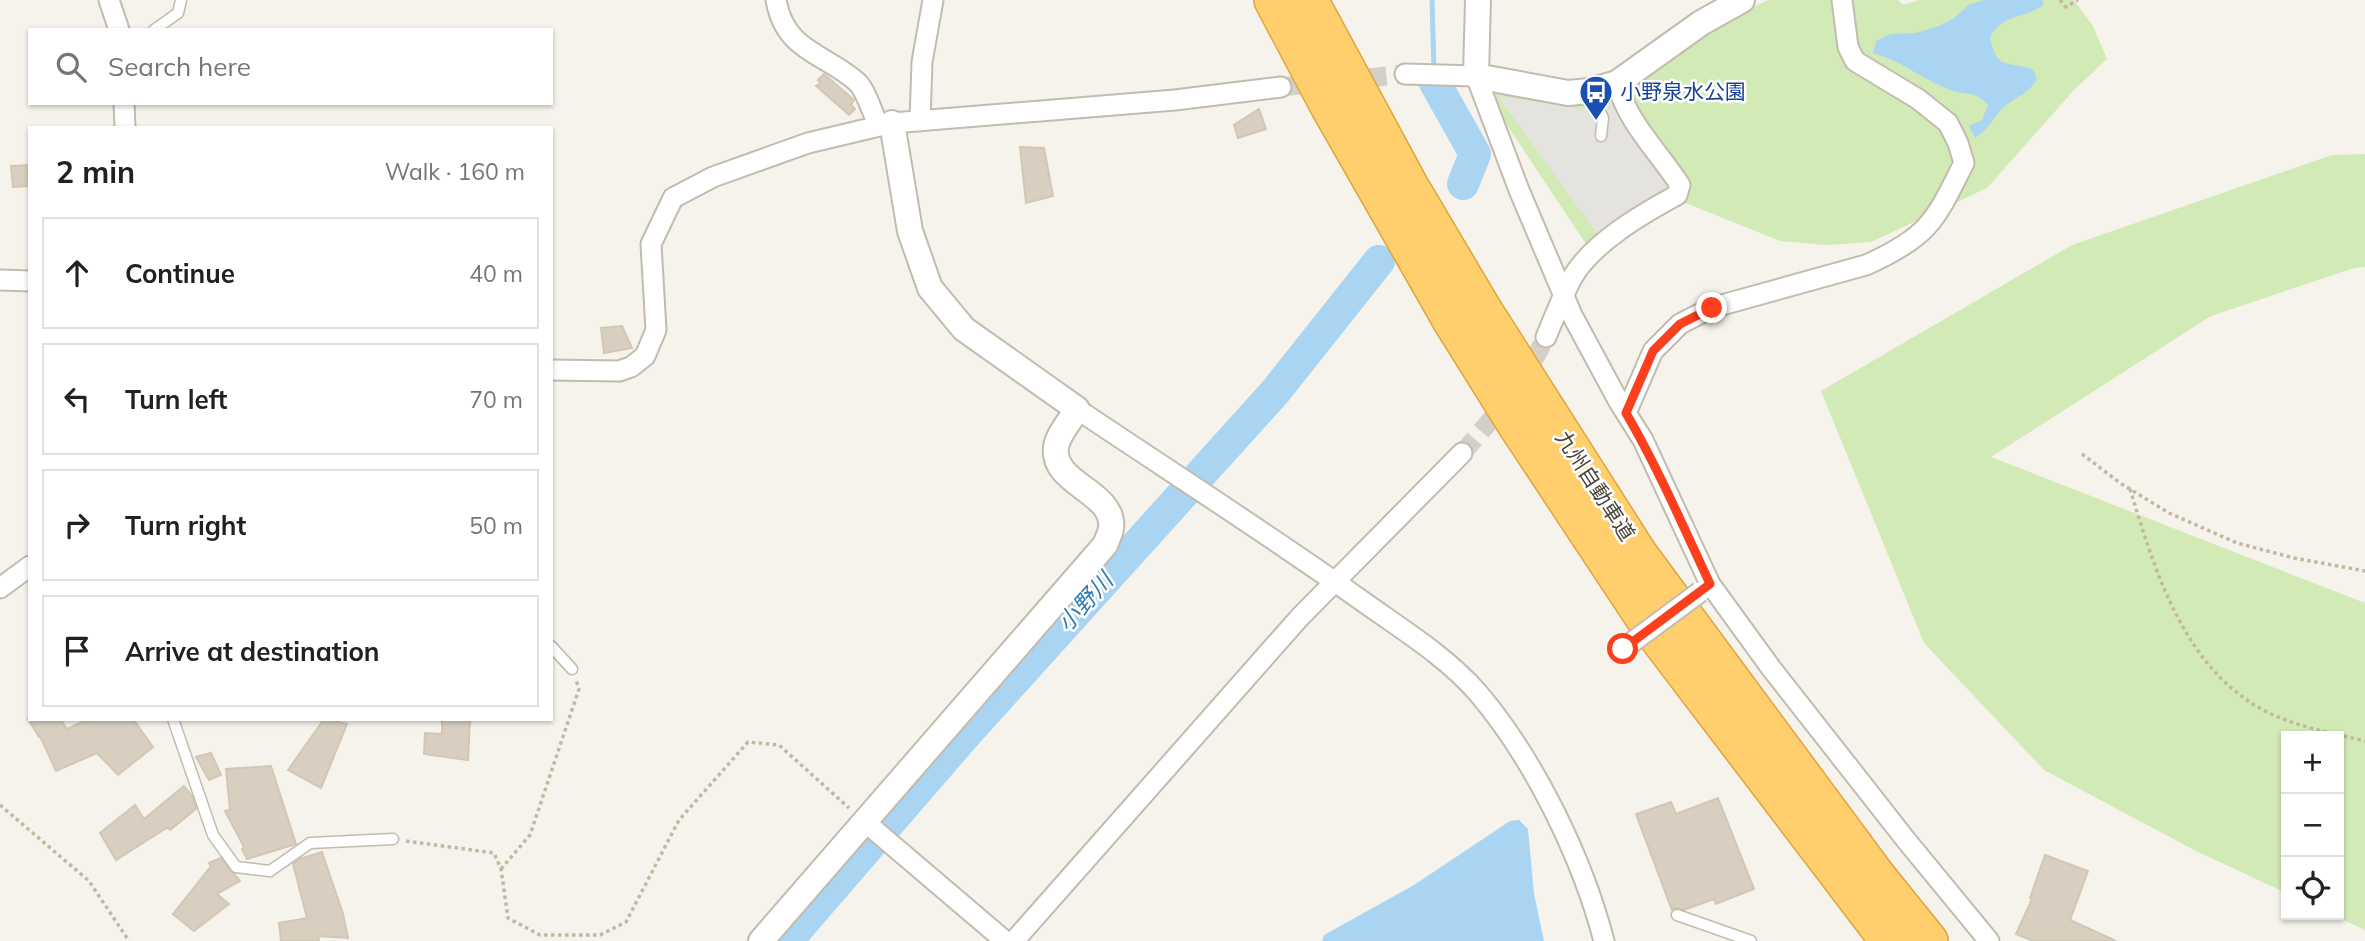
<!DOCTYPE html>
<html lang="en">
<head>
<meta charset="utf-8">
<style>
	:root { --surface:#fff; --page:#f6f6f6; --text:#202124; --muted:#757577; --line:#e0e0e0 }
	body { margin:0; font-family:Mulish,"Noto Sans JP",sans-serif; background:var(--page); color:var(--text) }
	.controls { position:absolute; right:21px; bottom:21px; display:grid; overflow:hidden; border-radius:0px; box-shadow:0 2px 5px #0004 }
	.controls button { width:63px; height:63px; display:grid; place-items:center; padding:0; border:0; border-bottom:2px solid var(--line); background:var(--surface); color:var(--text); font:35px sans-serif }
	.stop { position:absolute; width:21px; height:21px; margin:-16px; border:5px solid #fc3f1d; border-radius:50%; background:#fff }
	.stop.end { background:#fc3f1d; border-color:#fff; box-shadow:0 2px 7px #0008 }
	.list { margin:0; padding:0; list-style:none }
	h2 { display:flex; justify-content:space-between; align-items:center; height:91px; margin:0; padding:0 28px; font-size:30px }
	h2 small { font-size:23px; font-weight:400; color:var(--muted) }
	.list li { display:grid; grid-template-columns:46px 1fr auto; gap:21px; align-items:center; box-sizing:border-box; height:112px; margin:0 14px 14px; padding:0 14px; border:2px solid var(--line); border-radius:0px }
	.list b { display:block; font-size:26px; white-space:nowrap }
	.list em { font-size:23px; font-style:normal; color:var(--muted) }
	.icon { flex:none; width:38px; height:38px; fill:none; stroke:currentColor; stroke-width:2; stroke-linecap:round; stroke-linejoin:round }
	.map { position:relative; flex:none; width:2365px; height:941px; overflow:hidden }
	.search { position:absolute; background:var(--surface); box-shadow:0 2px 5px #0004; left:28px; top:28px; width:525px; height:77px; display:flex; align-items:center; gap:18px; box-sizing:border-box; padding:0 24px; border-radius:0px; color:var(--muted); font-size:26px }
	.panel { position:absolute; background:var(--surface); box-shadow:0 2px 5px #0004; left:28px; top:126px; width:525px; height:595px; border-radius:0px }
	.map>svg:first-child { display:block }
	.green { fill:#d2eab5 }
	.parking { fill:#e5e3e0 }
	.water { fill:#a9d4f2 }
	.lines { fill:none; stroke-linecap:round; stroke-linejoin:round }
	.stream { stroke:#a9d4f2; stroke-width:5 }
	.river { stroke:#a9d4f2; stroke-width:32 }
	.building { fill:#d8cfc1; stroke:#d3c7b4; stroke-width:2 }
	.minor-tunnel { stroke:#d4d0c8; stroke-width:19; stroke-dasharray:19 10; stroke-linecap:butt }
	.service-casing { stroke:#c2bbae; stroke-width:13 }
	.minor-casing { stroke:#c2bbae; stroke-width:23 }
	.tertiary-casing { stroke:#c2bbae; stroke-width:28 }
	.motorway-casing { stroke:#e0a43c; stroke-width:40 }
	.path { stroke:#c4b79f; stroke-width:3.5; stroke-dasharray:3.5 3.5; stroke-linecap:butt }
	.service { stroke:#fff; stroke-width:10 }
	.minor { stroke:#fff; stroke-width:19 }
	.tertiary { stroke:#fff; stroke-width:24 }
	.motorway { stroke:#ffcf6e; stroke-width:37 }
	.minor-bridge-casing { stroke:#c2bbae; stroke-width:23; stroke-linecap:butt }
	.minor-bridge { stroke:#fff; stroke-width:19 }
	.route { stroke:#fc3f1d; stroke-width:9 }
	.labels { text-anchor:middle; stroke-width:5; stroke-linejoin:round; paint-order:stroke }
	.transit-label { font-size:21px; fill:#164399; stroke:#fff; text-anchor:start }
	.street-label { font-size:21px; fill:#4b4439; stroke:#fff }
	.water-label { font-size:23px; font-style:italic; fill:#2e7ab2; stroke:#fff }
</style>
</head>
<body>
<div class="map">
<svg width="2365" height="941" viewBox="0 0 2365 941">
	<rect width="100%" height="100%" fill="#f6f3ec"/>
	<path class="green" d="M1768,0H1898L1903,5L1919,0H2074L2093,26L2107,59L2074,90L1987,188L1871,242L1827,245L1780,241L1683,202L1592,253L1481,86L1576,102L1681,50L1743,12Z
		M2365,154V267L2354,268L2211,316L1991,457L2365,603V930L2333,915H2339V736H2286V893L2194,850L2044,770L1924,643L1821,391L2072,245L2332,155Z"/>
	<path class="parking" d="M1498,96L1582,109L1613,96L1673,186L1598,235Z"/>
	<path class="water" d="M1984,0H2042L2044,5C2023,19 2004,13 1990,37C1997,71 2005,60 2032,69L2037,78C2031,93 2015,97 2003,108C1992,119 1990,128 1975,138L1969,126L1982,120L1988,105C1976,90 1964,96 1948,89C1922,79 1900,60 1873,53L1876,41L1891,34L1916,33L1940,26L1954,18L1970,4Z
		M1519,820L1528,829L1534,894L1544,941H1322L1324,935L1414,885L1510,821Z"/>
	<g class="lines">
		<path class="stream" d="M1432,0L1434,70"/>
		<path class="river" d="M1434,81L1475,154L1463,184
			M787,941L966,734L1275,392L1379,261"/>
	</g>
	<path class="building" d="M824,74L854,100L851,105L855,109L849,115L816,86L821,83L818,80Z
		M1259,109L1266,129L1238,138L1234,125Z
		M1020,147L1044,148L1053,196L1026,203Z
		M30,165V186L13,187L11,166Z
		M622,326L632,348L604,353L601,328Z
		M28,719H60L67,729L88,719H133L153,747L118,775L97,753L56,771L40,736L39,737Z
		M324,719L347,724L321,788L288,770Z
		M442,719H470L468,760L424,754L425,733L442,734Z
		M211,753L221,775L209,780L196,757Z
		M271,766L296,844L247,859L242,849L244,847L225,811L230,810L226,769Z
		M184,786L192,796L196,809L170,830L168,827L116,860L100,833L135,805L144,819Z
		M1718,798L1754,889L1716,904L1714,899L1684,910L1676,908L1672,910L1636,814L1671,802L1676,814Z
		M322,852L343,914L348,938L318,936L319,941H281L279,923L307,918L293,864L300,859Z
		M2045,855L2088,871L2070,920L2116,941H2033L2016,934L2032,899L2030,898Z
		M221,858L240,881L217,894L229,904L194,931L173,914L211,866L209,863Z"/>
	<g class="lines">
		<path class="minor-tunnel" d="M1281,87L1405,74
			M1462,453C1494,418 1525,379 1546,337"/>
		<defs>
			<path id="service" d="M154,30L178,13L181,0
				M1590,92L1603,118L1601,136
				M551,646L572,669
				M173,719L213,835L236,867L270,871L310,843L393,839
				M1677,915L1751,941"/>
			<path id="minor" d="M109,0L119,30
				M776,0C785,52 825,53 857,82C866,90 873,115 879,126
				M1405,74L1476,76L1519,190L1572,315L1619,402L1643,440L1710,584L1771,668L1906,840L1989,941
				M124,103L125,128
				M920,121L922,62L933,0
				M0,280L30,281
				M1546,337C1554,318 1562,297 1572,278C1592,243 1642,214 1677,195L1680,185C1658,151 1627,122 1617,83
				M551,370L619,371L631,367L645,356L656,330L651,244L673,198L713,177L808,143L892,123L1175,100L1281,87
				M1077,409C1171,472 1266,533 1358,598C1398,627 1445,655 1478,693C1534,759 1582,857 1604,941
				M1626,413L1653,351L1680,324L1711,308L1866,265C1886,256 1913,242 1927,226C1943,208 1953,184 1964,163L1958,143L1948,123L1918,99L1855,61L1848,47L1842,0
				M0,588L30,566
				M864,821L1005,941
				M1014,941L1300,617L1462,453"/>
			<path id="tertiary" d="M1478,0L1476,76L1568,93L1590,91L1617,83L1701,23L1742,0
				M761,941L1105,545C1107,540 1110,534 1111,529C1116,491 1051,485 1056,447C1058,434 1071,420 1077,409L964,329L930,288L910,231L892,123"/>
			<path id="motorway" d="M1273,0L1328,104L1453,323L1516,424L1653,631L1889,941
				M1309,0L1410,187L1483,310L1639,555L1875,874L1929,941"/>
		</defs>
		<use href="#service" class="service-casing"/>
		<use href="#minor" class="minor-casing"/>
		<use href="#tertiary" class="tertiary-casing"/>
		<use href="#motorway" class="motorway-casing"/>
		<path class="path" d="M2060,0L2066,7L2078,0
			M2082,454L2120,483L2169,513L2237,543L2294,558L2365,571
			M2130,489C2155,571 2184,670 2267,712C2298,727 2332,733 2365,741
			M0,805L89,881L129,941
			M406,841L494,853L501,869L508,918L540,935H600L626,922L679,820L748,742L779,745L849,808
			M501,869L530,835L579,689L576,680"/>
		<use href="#service" class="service"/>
		<use href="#minor" class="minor"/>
		<use href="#tertiary" class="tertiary"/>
		<use href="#motorway" class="motorway"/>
		<defs>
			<path id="minor-bridge" d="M1623,649L1700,592"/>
		</defs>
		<use href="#minor-bridge" class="minor-bridge-casing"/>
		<use href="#minor-bridge" class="minor-bridge"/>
	</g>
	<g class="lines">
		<path class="route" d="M1623,649L1710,584C1683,526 1658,468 1626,413L1653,351L1680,324L1712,308"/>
	</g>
	<defs>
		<symbol id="bus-pin" viewBox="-11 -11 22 30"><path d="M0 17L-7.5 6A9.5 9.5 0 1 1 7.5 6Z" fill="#1a4fb4" stroke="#fff"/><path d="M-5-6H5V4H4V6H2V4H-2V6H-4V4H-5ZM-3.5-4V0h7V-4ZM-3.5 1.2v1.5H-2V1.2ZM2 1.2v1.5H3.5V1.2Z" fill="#fff"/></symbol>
	</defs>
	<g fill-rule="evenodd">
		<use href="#bus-pin" x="1577" y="73" width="38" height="52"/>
	</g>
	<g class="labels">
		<g class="transit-label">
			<text x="1620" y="99">小野泉水公園</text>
		</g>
		<g class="street-label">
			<text transform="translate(1595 486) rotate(57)" y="7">九州自動車道</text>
		</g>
		<g class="water-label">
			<text transform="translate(1085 602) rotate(-48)" y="8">小野川</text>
		</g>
	</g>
</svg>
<div class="controls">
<button>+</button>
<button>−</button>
<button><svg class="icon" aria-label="locate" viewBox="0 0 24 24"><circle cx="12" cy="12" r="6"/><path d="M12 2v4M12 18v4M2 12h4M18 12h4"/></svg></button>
</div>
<div class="stop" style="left:1623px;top:649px"></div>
<div class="stop end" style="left:1712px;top:308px"></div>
<div class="search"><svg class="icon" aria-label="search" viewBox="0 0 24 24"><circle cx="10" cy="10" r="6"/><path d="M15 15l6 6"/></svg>Search here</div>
<section class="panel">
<h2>2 min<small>Walk · 160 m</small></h2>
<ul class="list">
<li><svg class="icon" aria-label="ahead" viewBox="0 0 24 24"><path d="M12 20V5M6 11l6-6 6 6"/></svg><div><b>Continue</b></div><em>40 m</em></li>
<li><svg class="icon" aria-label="left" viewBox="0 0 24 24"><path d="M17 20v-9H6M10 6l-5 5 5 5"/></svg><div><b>Turn left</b></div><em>70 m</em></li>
<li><svg class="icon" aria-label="right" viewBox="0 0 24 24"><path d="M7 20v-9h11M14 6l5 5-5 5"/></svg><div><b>Turn right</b></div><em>50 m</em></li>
<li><svg class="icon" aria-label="arrive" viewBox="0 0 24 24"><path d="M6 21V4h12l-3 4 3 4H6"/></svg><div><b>Arrive at destination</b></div></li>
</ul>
</section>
</div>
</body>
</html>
